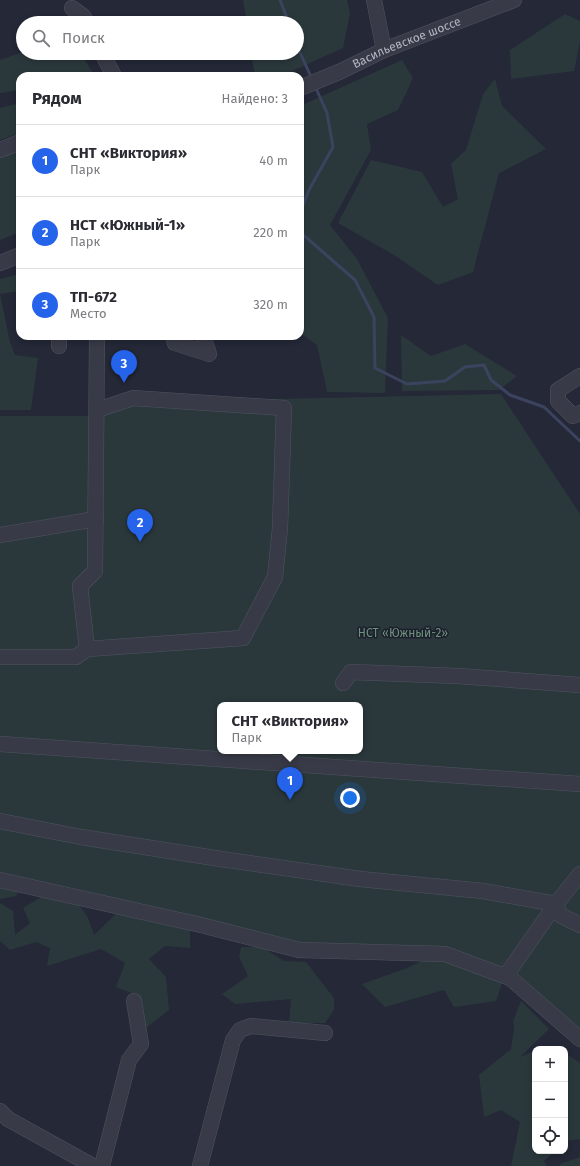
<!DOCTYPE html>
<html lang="ru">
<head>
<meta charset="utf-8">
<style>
	:root { --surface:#fff; --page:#f7f7f7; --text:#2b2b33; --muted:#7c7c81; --line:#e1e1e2; --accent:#2563eb }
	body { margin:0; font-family:"Fira Sans",sans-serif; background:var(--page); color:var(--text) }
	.controls { position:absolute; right:12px; bottom:12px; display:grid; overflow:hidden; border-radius:8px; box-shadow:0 2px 6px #0003 }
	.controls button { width:36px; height:36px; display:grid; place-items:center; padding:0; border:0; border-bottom:1px solid var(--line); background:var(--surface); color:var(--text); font:20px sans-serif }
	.you { position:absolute; left:350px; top:798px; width:14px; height:14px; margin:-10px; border:3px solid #fff; border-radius:50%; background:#1a73e8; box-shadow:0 0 0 6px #1a73e833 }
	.badge { display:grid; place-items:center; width:26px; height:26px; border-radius:50%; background:var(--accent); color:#fff; font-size:13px; font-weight:700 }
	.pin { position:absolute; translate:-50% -33px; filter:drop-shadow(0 1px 2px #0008) }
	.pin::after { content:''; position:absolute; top:21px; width:14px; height:12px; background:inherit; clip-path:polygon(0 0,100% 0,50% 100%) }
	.popup { position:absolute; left:217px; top:702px; width:146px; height:52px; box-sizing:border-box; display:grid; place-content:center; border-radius:8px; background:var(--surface); filter:drop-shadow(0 1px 3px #0005); font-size:13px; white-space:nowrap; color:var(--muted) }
	.popup b { font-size:15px; color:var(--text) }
	.popup::after { content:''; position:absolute; left:50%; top:100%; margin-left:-8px; border:8px solid transparent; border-top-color:var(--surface) }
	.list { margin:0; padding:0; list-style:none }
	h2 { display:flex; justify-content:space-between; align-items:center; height:52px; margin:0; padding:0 16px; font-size:17px }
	h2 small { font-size:13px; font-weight:400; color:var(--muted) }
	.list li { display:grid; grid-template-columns:26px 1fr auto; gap:12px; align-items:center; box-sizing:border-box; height:72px; padding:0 16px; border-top:1px solid var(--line) }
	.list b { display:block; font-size:15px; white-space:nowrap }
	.list p { margin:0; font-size:13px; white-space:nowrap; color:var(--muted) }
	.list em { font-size:13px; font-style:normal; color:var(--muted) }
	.icon { flex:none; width:22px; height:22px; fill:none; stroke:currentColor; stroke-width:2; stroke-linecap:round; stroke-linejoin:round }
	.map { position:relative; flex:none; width:580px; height:1166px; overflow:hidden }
	.search { position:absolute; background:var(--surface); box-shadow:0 2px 6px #0003; left:16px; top:16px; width:288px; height:44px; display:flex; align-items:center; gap:10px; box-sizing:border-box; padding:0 14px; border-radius:22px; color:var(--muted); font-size:15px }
	.panel { position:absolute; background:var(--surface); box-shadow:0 2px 6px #0003; left:16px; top:72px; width:288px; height:268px; border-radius:12px }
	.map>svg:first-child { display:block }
	.green { fill:#2a383c; fill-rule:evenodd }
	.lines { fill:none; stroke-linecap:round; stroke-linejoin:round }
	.stream { stroke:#3c435e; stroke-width:3 }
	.minor-casing { stroke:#50535f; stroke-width:16 }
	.minor { stroke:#383b47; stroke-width:15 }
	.labels { text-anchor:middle; stroke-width:3; stroke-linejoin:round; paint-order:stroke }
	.street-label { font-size:12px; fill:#b3b6c3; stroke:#1d202c }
	.park-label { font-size:12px; fill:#6d917d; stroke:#1d202c }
</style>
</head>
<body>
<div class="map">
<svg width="580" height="1166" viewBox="0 0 580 1166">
	<rect width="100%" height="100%" fill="#242837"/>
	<path class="green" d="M243,0H347L350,13L343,48L281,76H255L251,53H297V23H247Z
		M565,14L580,21V42L574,71L511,79L510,50Z
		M23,52V53H80L95,76H20V90L0,93V60Z
		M402,60L413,78L398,110L367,124L371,150L330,225L357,259L388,318L385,393L327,392L317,345L300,333V106Z
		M495,79L502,106L546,149L499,173L473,272L438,285L394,255L338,223L371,160L422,172L443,207L458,199L451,164L466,150L483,94Z
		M20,103V133L0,140V108Z
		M20,147V232L0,240V156Z
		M20,274V291L0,294L10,342L15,355L38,358L31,410H0V279Z
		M401,335L431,356L465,344L517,376L499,390L402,391Z
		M501,394L580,514V1029L449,950L308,946L85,891L0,872V416H93L134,402ZM220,705H360V751H220Z
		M0,885L20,889L16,896L0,899Z
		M46,894L76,900L88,918L94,935L120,910L190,928V948L165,946L149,959L166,977L169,1010L146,1028L137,995L116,987L125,963L101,949L47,966L50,948L36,942L10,950L0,941V903L13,911L15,935L30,923L23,908Z
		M241,947H262L284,961L306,962L334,998V1010L325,1023H289L291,999L235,1004L222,994L248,976L239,957Z
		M430,957L474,967L502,983L496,1001L454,1007L444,990L385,1007L362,984L407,968Z
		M521,1001L549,1029L520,1057L535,1051V1151H555L544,1161L547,1166H511L520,1122L501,1110L484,1117L479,1075L511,1049L514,1029L513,1021Z
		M565,1053L580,1063V1139L565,1141Z
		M580,1157V1166H560V1164Z"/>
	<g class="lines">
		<path class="stream" d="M280,0L289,23
			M297,46L312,79
			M300,213L309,190L333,147L327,113L315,86
			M300,232L355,280L374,317L375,368L407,384L445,381L465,367L484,365L491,380L510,395L544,407L580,441"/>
		<defs>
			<g id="minor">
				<path d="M374,0L384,50"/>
				<path d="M72,8L83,16L87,23"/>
				<path d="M102,53L114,76"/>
				<path id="s1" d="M300,88L339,72L384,50L514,0"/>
				<path d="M0,150L20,142"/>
				<path d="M0,263L20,255"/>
				<path d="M173,336L175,343L209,354L203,336"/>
				<path d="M59,346V336"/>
				<path d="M580,376L558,390V401L573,416L580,413"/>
				<path d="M0,535L96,519"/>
				<path d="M87,649L80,586L95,571L97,336"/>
				<path d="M0,657H76L87,649L243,638L275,577L280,528L284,408L133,398L97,410"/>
				<path d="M343,683L351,672L458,676L580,685"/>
				<path d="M0,744L580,784"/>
				<path d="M0,821L81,837L221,859L360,879L483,891L556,904L509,971L510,978L445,954L299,950L201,925L0,880"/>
				<path d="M580,874L556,904L560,915L580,925"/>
				<path d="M510,978L580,1039"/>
				<path d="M0,1111L8,1119L93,1166"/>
				<path d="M102,1166L129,1060L141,1044L134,1001"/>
				<path d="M200,1166L233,1040L240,1030L251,1026L325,1033"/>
			</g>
		</defs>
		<use href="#minor" class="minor-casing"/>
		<use href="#minor" class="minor"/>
	</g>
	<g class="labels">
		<g class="street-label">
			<text dy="4" stroke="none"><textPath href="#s1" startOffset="116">Васильевское шоссе</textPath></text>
		</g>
		<g class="park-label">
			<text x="403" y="637">НСТ «Южный-2»</text>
		</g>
	</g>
</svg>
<div class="controls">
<button>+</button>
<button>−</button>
<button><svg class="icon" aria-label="locate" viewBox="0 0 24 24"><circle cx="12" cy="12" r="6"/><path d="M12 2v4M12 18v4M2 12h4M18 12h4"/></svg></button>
</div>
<div class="you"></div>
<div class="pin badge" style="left:290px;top:800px">1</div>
<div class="popup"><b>СНТ «Виктория»</b>Парк</div>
<div class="pin badge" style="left:140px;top:542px">2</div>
<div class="pin badge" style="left:124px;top:383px">3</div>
<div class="search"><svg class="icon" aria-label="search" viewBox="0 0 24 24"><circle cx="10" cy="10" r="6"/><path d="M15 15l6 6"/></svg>Поиск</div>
<section class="panel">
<h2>Рядом<small>Найдено: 3</small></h2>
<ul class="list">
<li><span class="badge">1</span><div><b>СНТ «Виктория»</b><p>Парк</p></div><em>40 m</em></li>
<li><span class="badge">2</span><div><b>НСТ «Южный-1»</b><p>Парк</p></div><em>220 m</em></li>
<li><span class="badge">3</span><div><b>ТП-672</b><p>Место</p></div><em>320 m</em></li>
</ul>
</section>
</div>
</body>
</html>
